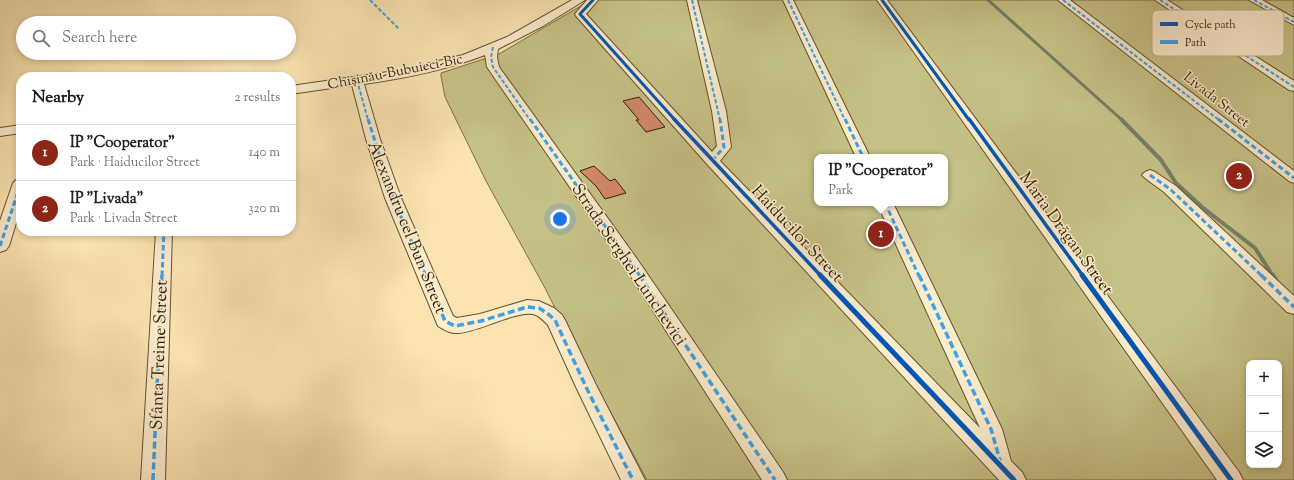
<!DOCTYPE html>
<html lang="en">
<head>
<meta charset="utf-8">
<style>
	:root { --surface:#fff; --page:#f2f2f2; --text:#202124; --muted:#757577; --line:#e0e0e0; --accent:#8f2418 }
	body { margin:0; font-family:"Sorts Mill Goudy",serif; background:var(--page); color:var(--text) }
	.controls { position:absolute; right:12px; bottom:12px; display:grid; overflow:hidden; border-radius:8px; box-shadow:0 2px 6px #0003 }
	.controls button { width:36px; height:36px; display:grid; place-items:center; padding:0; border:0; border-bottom:1px solid var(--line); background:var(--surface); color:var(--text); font:20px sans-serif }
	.you { position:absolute; left:560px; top:219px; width:14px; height:14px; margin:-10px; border:3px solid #fff; border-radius:50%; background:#1a73e8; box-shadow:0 0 0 6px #1a73e833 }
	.badge { display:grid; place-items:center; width:26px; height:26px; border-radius:50%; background:var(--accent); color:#fff; font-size:13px; font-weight:700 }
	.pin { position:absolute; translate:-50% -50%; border:2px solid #fff; box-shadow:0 1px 4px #0006 }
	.popup { position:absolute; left:814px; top:154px; width:134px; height:52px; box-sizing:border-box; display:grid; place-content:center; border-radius:8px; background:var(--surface); filter:drop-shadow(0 1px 3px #0005); font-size:13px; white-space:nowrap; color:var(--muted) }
	.popup b { font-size:15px; color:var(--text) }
	.popup::after { content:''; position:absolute; left:50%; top:100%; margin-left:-8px; border:8px solid transparent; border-top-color:var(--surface) }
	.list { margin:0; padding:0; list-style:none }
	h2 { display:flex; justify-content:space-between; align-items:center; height:52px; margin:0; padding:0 16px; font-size:17px }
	h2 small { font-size:13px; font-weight:400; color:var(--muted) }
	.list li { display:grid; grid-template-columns:26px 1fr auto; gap:12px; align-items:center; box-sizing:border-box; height:56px; padding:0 16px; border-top:1px solid var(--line) }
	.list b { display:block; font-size:15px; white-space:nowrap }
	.list p { margin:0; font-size:13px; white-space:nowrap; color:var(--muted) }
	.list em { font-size:13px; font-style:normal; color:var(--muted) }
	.icon { flex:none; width:22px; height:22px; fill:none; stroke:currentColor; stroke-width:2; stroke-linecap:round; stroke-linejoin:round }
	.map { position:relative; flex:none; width:1294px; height:480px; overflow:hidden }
	.search { position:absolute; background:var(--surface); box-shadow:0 2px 6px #0003; left:16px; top:16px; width:280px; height:44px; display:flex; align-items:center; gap:10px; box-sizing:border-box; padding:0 14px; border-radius:22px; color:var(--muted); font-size:15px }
	.panel { position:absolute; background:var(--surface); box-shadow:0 2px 6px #0003; left:16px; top:72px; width:280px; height:164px; border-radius:16px }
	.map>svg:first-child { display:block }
	.green { fill:#c6c287; stroke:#7d7044; fill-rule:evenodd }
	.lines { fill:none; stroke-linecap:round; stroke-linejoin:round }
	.stream-far2 { stroke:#747f65; stroke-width:3 }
	.stream-far1 { stroke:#747f65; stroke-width:4 }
	.stream { stroke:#747f65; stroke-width:5.5 }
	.building { fill:#d4886b; stroke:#341e00 }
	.minor-casing { stroke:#66502c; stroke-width:2 }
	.minor { fill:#fcedcd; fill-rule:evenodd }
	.quiet-far2 { stroke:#3ea2e9; stroke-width:2; stroke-dasharray:4 2; stroke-linecap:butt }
	.quiet-far1 { stroke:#3ea2e9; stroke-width:3; stroke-dasharray:5.5 3; stroke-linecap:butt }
	.quiet { stroke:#3ea2e9; stroke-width:3.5; stroke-dasharray:7 3.5; stroke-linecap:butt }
	.cycleway-far2-casing { stroke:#fcedcd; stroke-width:5 }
	.cycleway-far1-casing { stroke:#fcedcd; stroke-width:6 }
	.cycleway-casing { stroke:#fcedcd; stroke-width:8 }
	.cycleway-far2 { stroke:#0057b8; stroke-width:3 }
	.cycleway-far1 { stroke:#0057b8; stroke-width:3.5 }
	.cycleway { stroke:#0057b8; stroke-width:5 }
	.labels { text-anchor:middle; stroke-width:3; stroke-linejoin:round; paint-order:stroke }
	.far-street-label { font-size:14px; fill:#341e00; stroke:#fcedcd }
	.street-label { font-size:17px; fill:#341e00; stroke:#fcedcd }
	.key { fill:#fcedcd; stroke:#c0af90; stroke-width:1 }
	.key-label { font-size:11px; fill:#341e00 }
</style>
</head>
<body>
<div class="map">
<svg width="1294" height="480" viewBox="0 0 1294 480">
	<rect width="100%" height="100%" fill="#fbe4b2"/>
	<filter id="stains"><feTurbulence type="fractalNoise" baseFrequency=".005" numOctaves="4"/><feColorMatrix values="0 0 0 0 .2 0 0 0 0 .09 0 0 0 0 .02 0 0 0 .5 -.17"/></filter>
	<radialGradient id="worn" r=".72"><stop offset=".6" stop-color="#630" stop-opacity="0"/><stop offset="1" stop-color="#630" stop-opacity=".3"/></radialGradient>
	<path class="green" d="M591,0H1294V480H647L562,322L545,288L486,181L445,97L441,76V73L499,54ZM817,157H945V203H817ZM1249,363H1279V465H1249Z"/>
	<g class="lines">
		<path class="stream-far2" d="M988,0L1122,120"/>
		<path class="stream-far1" d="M1121,119L1161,160L1176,183L1202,207L1255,248L1273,276"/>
		<path class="stream" d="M1272,275L1276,281"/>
	</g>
	<path class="building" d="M639,97L665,127L646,132L636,120H639L623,101Z
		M594,166L610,181L615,179L626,193L605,199L596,186L580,171Z"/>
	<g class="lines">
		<defs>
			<path id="minor" d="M572,0H585L543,26L498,49L497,57L499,67L637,259L783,472L787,480H762L625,267L487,67L485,55C446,70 406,78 364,84L380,139L401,198L453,316L457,318L480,314L527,300L539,301L554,308L562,315L565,320L596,385L645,480H621L576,387L548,325C544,321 540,317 536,315C519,308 476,334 455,333C449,333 443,329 438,326L385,198L366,139L352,85L291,94V86L402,70L463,55L507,37Z
				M587,0H598L586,14L712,152L717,146L712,111L687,0H697L726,111L731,147L720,161L980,428L877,203H893L1002,429L1011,461L1022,472L1026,480H999L707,164L576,16L575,14Z
				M783,0H793L870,157H856Z
				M877,0H887L1239,472L1243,480H1217Z
				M1058,0H1070L1294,171V183L1289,181Z
				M1155,0H1167L1294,81V91L1289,90Z
				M1249,0H1262L1294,18V25Z
				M21,125V133L0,136V128Z
				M1150,170L1155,172L1176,186L1294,296V314L1287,312L1164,192L1145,178L1142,175L1145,172Z
				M21,178V207L9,246L6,250L0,252V221L13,183L16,180Z
				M156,231H172L165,480H141Z"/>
		</defs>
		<use href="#minor" class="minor-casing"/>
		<use href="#minor" class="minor"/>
		<path class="quiet-far2" d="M370,0L399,29
			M692,0L720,120
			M788,0L845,120
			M1063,0L1219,120
			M1160,0L1294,87
			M1254,0L1294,22
			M493,47L491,57L493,67L530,120
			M357,80L368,120"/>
		<path class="quiet-far1" d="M368,119L393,198L426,276
			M530,119L640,276
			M845,119L863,157
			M1218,119L1294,178
			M712,161L724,147L720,119
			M1150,175L1170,189L1262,276
			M885,203L919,276
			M0,246L21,183
			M162,276L164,231"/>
		<path class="quiet" d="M426,275L445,321L455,326L481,321L527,307L539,308L547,313L555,320L586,387L633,480
			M639,275L775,480
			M919,275L991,429L1001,464
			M1261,275L1294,307
			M153,480L162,275"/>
		<defs>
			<path id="cycleway-far2" d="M593,0L580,14L675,120
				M882,0L969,120"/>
			<path id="cycleway-far1" d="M674,119L821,276
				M969,119L1083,276"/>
			<path id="cycleway" d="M820,275L1014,480
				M1082,275L1231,480"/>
		</defs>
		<use href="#cycleway-far2" class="cycleway-far2-casing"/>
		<use href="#cycleway-far1" class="cycleway-far1-casing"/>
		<use href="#cycleway" class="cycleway-casing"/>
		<use href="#cycleway-far2" class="cycleway-far2"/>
		<use href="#cycleway-far1" class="cycleway-far1"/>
		<use href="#cycleway" class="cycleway"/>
	</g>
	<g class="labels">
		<g class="far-street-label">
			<text transform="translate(395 71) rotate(-11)" y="5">Chișinău-Bubuieci-Bîc</text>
			<text transform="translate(1217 99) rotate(38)" y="5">Livada Street</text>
		</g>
		<g class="street-label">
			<text transform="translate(408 227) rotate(68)" y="6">Alexandru cel Bun Street</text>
			<text transform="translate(798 233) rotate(47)" y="6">Haiducilor Street</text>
			<text transform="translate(1067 233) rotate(54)" y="6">Maria Drăgan Street</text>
			<text transform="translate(630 264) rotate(56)" y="6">Strada Serghei Lunchevici</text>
			<text transform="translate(158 355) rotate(-88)" y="6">Sfânta Treime Street</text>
		</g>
	</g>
	<rect x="1152" y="10" width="132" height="46" rx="6" class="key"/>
	<rect x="1160" y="22" width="18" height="4" fill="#0057b8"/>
	<rect x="1160" y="40" width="18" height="4" fill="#3ea2e9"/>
	<g class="key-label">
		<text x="1185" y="28">Cycle path</text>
		<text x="1185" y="46">Path</text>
	</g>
	<rect width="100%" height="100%" filter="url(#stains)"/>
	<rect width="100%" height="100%" fill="url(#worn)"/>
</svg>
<div class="controls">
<button>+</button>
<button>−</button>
<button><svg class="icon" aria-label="layers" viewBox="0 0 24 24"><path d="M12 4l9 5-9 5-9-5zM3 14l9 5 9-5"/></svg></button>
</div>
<div class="you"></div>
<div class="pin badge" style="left:881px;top:234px">1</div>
<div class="popup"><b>IP &quot;Cooperator&quot;</b>Park</div>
<div class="pin badge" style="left:1239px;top:176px">2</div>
<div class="search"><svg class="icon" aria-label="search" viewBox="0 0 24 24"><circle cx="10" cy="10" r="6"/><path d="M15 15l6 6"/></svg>Search here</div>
<section class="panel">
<h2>Nearby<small>2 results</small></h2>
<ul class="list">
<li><span class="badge">1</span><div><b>IP &quot;Cooperator&quot;</b><p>Park · Haiducilor Street</p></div><em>140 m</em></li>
<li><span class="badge">2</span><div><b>IP &quot;Livada&quot;</b><p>Park · Livada Street</p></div><em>320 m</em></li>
</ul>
</section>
</div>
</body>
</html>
